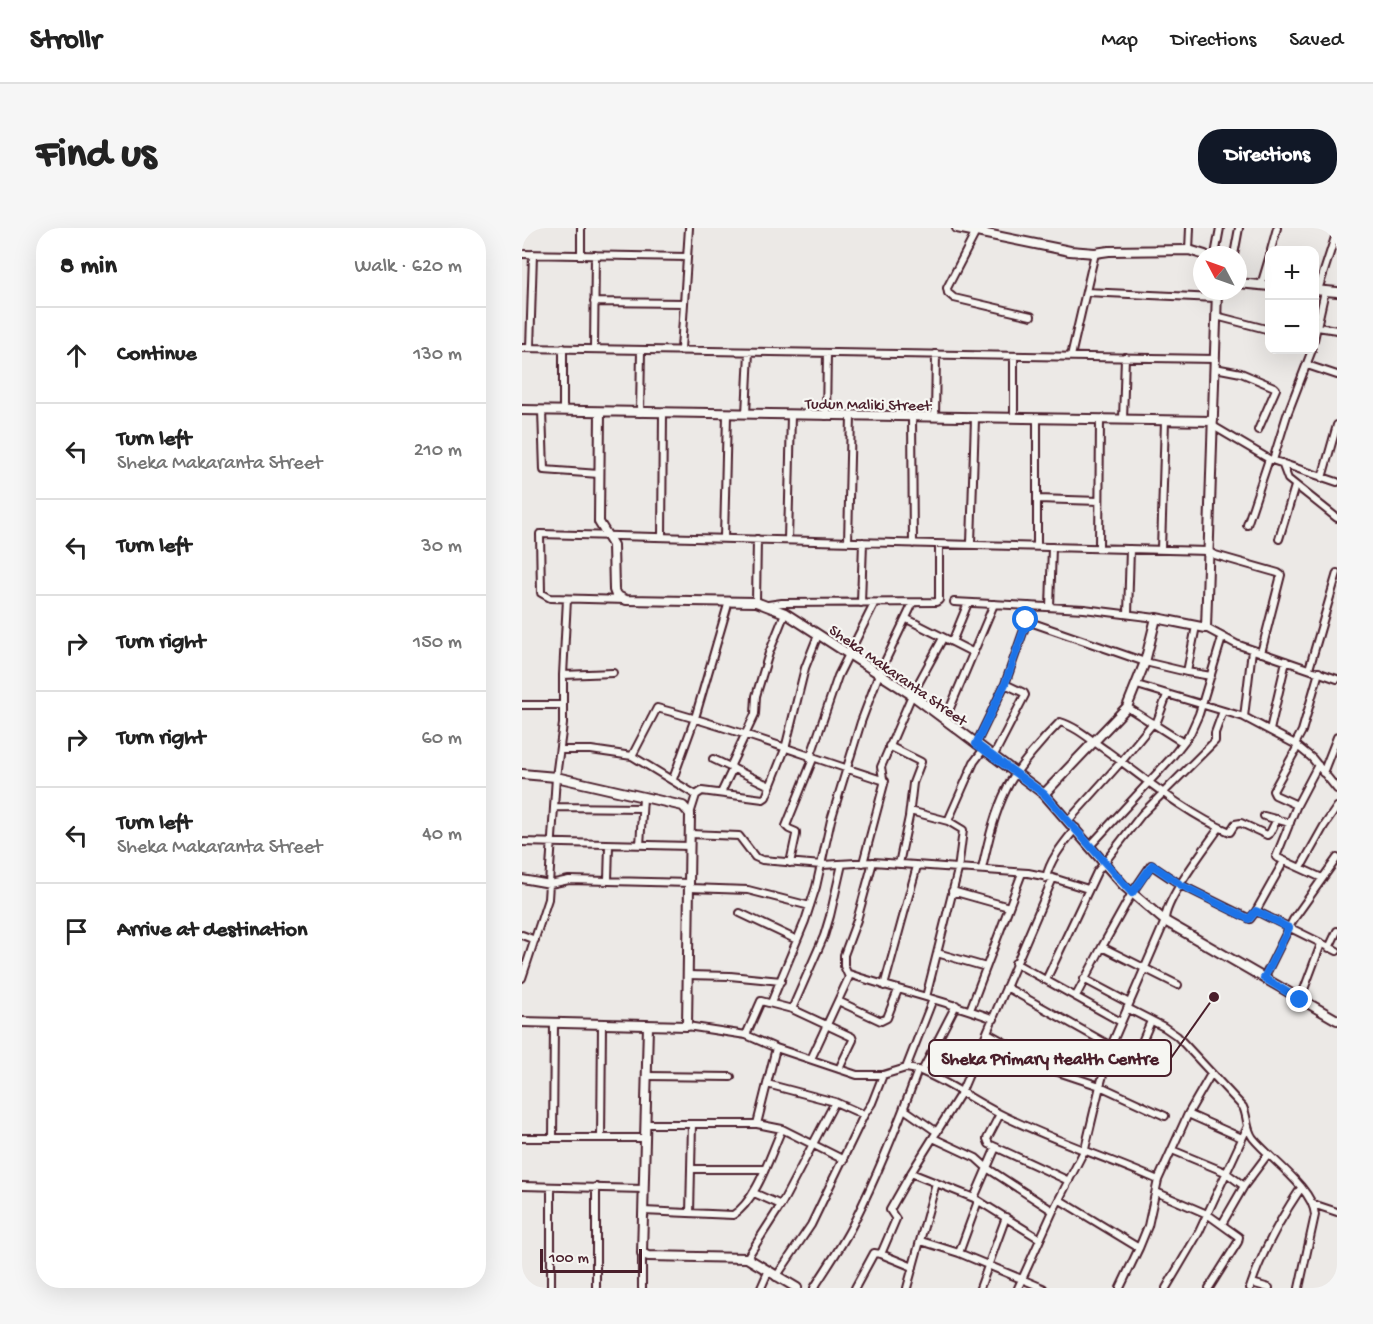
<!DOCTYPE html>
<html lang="en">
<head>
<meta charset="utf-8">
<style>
	:root { --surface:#fff; --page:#f6f6f6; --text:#222; --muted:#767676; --line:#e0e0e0; --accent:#111827 }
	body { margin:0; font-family:"Gochi Hand",sans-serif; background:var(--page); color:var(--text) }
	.controls { position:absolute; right:18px; top:18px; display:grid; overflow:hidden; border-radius:12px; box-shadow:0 6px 24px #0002 }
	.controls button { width:54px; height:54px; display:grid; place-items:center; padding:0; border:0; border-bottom:2px solid var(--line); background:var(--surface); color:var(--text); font:30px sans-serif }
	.compass { position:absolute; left:671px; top:18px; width:54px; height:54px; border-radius:50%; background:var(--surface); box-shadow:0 6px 24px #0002; rotate:311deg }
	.scale { position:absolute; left:18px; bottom:15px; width:102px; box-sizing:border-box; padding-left:6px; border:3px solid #4a1f2b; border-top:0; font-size:16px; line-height:21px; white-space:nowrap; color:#4a1f2b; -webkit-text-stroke:4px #f6f6f2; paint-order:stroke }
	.stop { position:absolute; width:18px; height:18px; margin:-14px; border:4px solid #1a73e8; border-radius:50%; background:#fff }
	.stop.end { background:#1a73e8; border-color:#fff; box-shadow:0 2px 6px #0008 }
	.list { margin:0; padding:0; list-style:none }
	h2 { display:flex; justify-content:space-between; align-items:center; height:78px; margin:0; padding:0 24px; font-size:26px }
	h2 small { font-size:20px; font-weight:400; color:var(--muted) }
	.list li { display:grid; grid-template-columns:39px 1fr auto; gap:18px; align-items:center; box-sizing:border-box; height:96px; padding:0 24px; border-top:2px solid var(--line) }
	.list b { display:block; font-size:22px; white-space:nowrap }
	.list p { margin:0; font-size:20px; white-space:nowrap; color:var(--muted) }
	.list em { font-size:20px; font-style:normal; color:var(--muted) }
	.icon { flex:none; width:33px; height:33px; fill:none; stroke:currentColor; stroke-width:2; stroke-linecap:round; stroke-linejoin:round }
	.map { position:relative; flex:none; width:815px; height:1060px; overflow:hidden; border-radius:24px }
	header { display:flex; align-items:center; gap:36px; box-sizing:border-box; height:84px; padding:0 30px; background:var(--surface); border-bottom:2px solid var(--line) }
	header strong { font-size:28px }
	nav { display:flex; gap:33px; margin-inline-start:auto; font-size:21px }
	.intro { display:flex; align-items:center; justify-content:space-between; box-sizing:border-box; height:144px; padding:0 36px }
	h1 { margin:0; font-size:42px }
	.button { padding:15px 27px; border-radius:24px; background:var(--accent); color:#fff; font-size:21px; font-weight:700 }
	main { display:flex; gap:36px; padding:0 36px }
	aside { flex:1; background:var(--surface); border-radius:24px; box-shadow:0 6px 24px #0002 }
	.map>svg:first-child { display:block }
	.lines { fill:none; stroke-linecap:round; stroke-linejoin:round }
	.minor-casing { stroke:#4a1f2b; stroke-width:10 }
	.tertiary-casing { stroke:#4a1f2b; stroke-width:12 }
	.minor { stroke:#f6f6f2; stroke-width:6 }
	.tertiary { stroke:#f6f6f2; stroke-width:8 }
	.route { stroke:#1a73e8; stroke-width:8 }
	.labels { text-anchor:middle; stroke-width:4.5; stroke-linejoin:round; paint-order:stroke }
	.street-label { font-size:16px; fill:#4a1f2b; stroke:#f6f6f2 }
	.leader { fill:none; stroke:#4a1f2b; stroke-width:2 }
	.callout-dot { fill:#4a1f2b; stroke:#f6f6f2; stroke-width:2 }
	.callout { fill:#f6f6f2; stroke:#4a1f2b; stroke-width:2 }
	.callout-label { font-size:18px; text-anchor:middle; font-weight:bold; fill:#4a1f2b }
</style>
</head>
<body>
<header>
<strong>Strollr</strong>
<nav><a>Map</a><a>Directions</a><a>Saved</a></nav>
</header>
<div class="intro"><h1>Find us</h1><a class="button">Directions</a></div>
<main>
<aside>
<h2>8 min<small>Walk · 620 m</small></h2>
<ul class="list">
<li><svg class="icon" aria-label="ahead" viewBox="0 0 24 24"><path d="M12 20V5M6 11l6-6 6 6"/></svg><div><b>Continue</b></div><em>130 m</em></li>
<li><svg class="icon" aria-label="left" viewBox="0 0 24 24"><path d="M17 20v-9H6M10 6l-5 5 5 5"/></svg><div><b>Turn left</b><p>Sheka Makaranta Street</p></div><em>210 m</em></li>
<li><svg class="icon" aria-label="left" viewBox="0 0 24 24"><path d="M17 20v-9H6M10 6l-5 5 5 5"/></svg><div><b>Turn left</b></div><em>30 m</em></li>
<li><svg class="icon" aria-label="right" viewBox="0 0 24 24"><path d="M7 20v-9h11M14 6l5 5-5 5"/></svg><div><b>Turn right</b></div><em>150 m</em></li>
<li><svg class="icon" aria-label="right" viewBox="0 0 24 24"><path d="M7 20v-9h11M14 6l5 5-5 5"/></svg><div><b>Turn right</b></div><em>60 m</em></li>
<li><svg class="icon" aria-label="left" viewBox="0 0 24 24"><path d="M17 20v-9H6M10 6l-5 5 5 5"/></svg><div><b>Turn left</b><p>Sheka Makaranta Street</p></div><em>40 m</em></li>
<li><svg class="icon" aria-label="arrive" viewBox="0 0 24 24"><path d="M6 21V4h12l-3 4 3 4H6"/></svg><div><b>Arrive at destination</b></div></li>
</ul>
</aside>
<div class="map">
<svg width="815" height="1060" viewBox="0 0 815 1060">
	<rect width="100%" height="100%" fill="#ece9e6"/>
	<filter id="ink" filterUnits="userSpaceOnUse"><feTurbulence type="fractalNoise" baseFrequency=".0167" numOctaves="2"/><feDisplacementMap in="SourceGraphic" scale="12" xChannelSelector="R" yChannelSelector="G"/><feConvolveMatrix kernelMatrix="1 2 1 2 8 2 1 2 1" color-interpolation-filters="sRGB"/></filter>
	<g filter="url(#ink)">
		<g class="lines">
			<defs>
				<path id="minor" d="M59,0V27
					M454,4L425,60L426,65L432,70L509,88
					M667,22L668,0
					M749,22L755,0
					M0,26L165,29
					M693,27L698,0
					M712,27L717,0
					M739,57L748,27
					M796,62L815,3
					M564,64L694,70
					M72,74L162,75
					M694,88L748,102
					M795,99L815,102
					M792,112L803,63
					M0,120L693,131
					M8,120L11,26
					M72,121L73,27
					M159,121L167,0
					M492,128V190
					M549,128L573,25
					M785,137L815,147
					M693,140L719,145L752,159L754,161L736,202
					M20,183L22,242L77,246
					M41,183V120
					M118,185L119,122
					M224,186L227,124
					M304,188L305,125
					M390,189L391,316
					M413,189L414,126
					M515,191V318
					M601,192L603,129
					M691,198L747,231L815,254
					M751,232L765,187L790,122
					M760,235L766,251L815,290
					M800,250L815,197
					M516,271L577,273
					M725,297L747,231
					M140,309L141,185
					M202,310L205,187
					M757,311L773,258
					M266,312L269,187
					M326,314L329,188
					M449,315L453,190
					M577,320L578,192
					M639,321L643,193
					M104,372L28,370L19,365L18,306L686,323L693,327L756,345L759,347L739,425
					M234,374L235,311
					M432,374L562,381L634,390
					M339,375L341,314
					M246,377L260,375L414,374L417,372V317
					M507,378L505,393L623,434L665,444L674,398
					M528,379L530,319
					M606,386L608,321
					M385,391L452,425
					M684,400L714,416L815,451
					M430,414L446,375
					M730,422L722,489L773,516L790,530L815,561
					M787,441L815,345
					M665,444L689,448
					M41,447L91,445
					M615,457L722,489
					M0,477H41
					M605,479L660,514
					M423,492L472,376
					M634,496L645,467
					M748,502L764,433
					M454,516L483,456L505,393
					M773,516L780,503L797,444
					M367,518L399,534L391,555L387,589L377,636
					M39,522H69L110,528L174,567
					M110,528L135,480C212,500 287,529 363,553
					M471,529L503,467L502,465L483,456
					M288,530L316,448L352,376
					M191,531L248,558
					M796,537L775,577L754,629L800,650
					M208,539L233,486L234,468L247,425L263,385
					M801,545L815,509
					M151,551L173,490L207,373
					M199,565L211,540
					M775,577L753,567L751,563L776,518
					M32,579L120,580
					M388,583L426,593L441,602L436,642L404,769
					M168,586L174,567L180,563L241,571L244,569L263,521L283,440L296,407
					M742,588L768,595
					M547,592L599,534L631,495
					M426,593L452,534L461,522
					M168,606L217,608L233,629L240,632L300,637L351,634L506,645L531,650L566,661
					M0,614L168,618
					M118,617L121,570
					M568,618L650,529L668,506L677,486L700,410
					M762,633L734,683L815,723
					M268,635L274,607V604L267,601L264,598L291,531
					M341,635L362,556L359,539L390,467L421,410
					M779,639L802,598L815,579
					M460,641C466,614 472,586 485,560C494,541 523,509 538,494C555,499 570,513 585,523C622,550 666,587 708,604L713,596L719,595L745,607L748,605L755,591
					M524,650C528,631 542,615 554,600
					M0,651L28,656L47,652L168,655
					M86,652L87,617
					M168,660L226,662L288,678
					M430,663L487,679
					M218,685L275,712
					M0,707L13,712
					M580,719L610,665L629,637L659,657L728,691L734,683
					M807,720L815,703
					M415,725L464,739
					M493,735L599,794
					M327,746C375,762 424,773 472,791
					M165,747L208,748L259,753
					M0,750L26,671L34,549L41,496V447L45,371
					M742,750L771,692L815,630
					M562,751L607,775
					M524,752L575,644L620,586L693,513V505L701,483
					M362,758L395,638
					M484,759L589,818
					M554,768L580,719L656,757
					M778,772L799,716
					M316,773L359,793L365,790L376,762
					M249,775L283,693L294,659L309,592L339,494L357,446L391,375
					M605,780L642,799L655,808L721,879C726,889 724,901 731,910C748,931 791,960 793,987L777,1060
					M270,781L302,708L308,688L320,636
					M448,782L500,645
					M165,798L224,807L254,820L335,847H361L384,840L396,842C425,853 450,872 478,886C529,912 584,929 636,952
					M466,805L533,843L578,858L589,818L643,693C642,673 684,619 697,600
					M224,807L239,773L270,781L330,809L331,812L317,841
					M289,831L327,749L322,738V727L335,692L351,634
					M610,837L629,793
					M384,840L411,771
					M400,843L434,777
					M125,848L209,849
					M245,856L313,874L342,887
					M382,881L415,904
					M478,886L465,911L467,916L547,953
					M666,886L720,910
					M124,896H235L260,901L322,932
					M235,896L254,820
					M0,910H123
					M31,910L32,796
					M79,910L80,797
					M411,910L454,930L465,940L531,983
					M650,922L703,944L722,958
					M169,941H242
					M389,945L452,970L518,1011
					M0,958L122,961
					M634,964L685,986L717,1009L716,1014L687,1060
					M232,965L259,977
					M452,970L474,919
					M538,972L617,1020
					M791,976L815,984
					M121,983L211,987C235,972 248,927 260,901
					M168,985L170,896
					M700,996L722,958L746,926
					M399,1013L437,1025L521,1060
					M437,1025L456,973
					M359,1026L374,991L368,982L389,945L439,865L531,650
					M225,1030L259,977L313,874
					M254,1049L289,997L342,887L350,875L361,847
					M730,1055L747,1060
					M29,1060V959
					M74,1060V959
					M120,1060V1025
					M239,1060L246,1044
					M292,1060C305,1039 320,1018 331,996C356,946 377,894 396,842
					M333,1060L352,1025L359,1026L391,1039
					M385,1060L414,955
					M458,1060L484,989
					M496,1060L531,983L563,921L578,858L643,888
					M598,1060L617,1020L626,998L636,952L666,886L689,846
					M644,1060L677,1004L726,898
					M728,1060C740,1024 758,991 779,960"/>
				<path id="tertiary" d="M435,0L548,23L573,25L587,23L667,22L683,27
					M716,55L748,58
					M792,62L815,64
					M0,182L691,193
					M78,184L77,294L91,317L92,362L94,367L104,372L234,374L263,385L390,467L522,566L602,658L643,693L815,792
					M0,546L34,549L161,578L168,586L165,798L0,794
					M522,566L605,479L623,434L634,390L684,400L695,63
					M126,798L120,1025L126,1028L225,1030L275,1060"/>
			</defs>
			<use href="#minor" class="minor-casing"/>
			<use href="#tertiary" class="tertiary-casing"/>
			<use href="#minor" class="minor"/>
			<use href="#tertiary" class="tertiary"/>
		</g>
	</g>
	<g class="lines" filter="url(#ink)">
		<path class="route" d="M504,392L505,393L483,456L454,516L522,566L610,665L630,637L659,657L727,691L734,683L767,700L742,750L778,772"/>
	</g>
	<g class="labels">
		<g class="street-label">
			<text transform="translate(346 175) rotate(1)" y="6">Tudun Maliki Street</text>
			<text transform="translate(377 446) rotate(35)" y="6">Sheka Makaranta Street</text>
		</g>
	</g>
	<path class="leader" d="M692 769L649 830"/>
	<circle class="callout-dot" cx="692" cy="769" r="6"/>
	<rect class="callout" x="407" y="812" width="242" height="36" rx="6"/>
	<g class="callout-label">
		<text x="528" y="836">Sheka Primary Health Centre</text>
	</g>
</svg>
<div class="controls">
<button>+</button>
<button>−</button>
</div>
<svg class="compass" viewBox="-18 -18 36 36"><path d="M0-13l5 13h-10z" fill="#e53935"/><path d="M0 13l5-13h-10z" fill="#767676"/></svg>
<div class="scale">100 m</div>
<div class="stop" style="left:504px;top:392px"></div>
<div class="stop end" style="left:778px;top:772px"></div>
</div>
</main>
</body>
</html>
